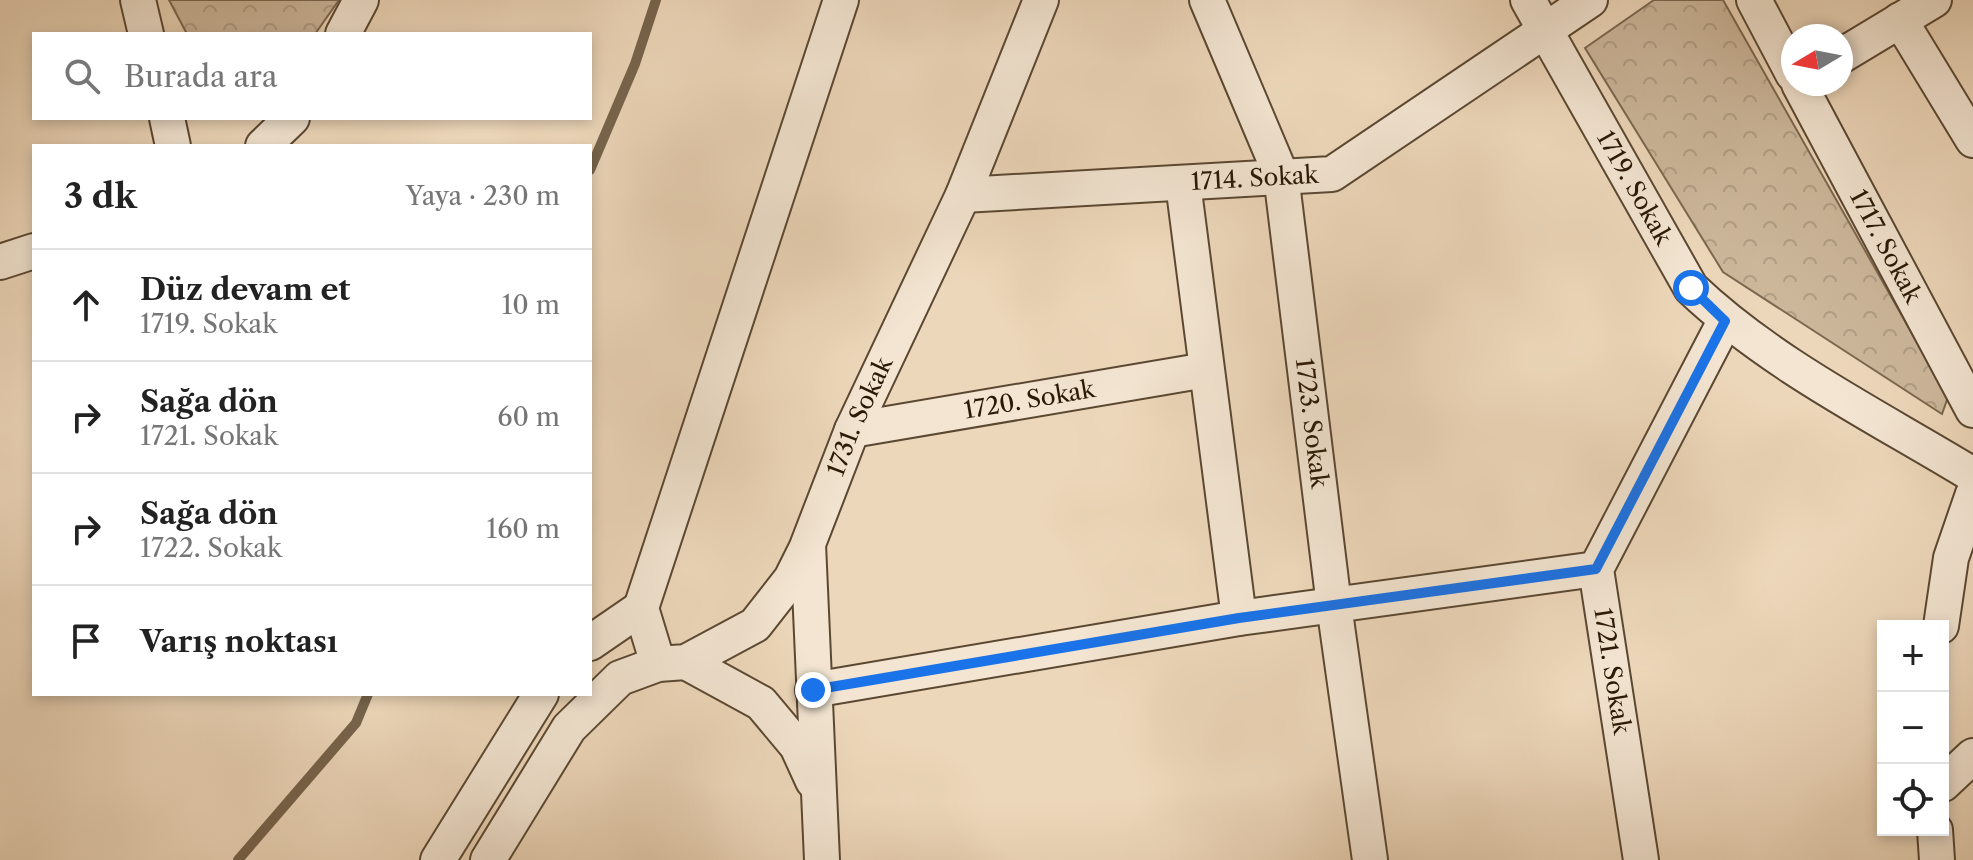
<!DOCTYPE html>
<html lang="tr">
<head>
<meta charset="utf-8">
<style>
	:root { --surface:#fff; --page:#f6f6f6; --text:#222; --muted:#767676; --line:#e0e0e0 }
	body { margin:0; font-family:"Libre Caslon Text",serif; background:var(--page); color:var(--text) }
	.controls { position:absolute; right:24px; bottom:24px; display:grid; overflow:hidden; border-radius:0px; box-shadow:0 4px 12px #0003 }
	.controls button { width:72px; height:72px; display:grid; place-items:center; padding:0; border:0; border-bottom:2px solid var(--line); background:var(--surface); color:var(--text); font:40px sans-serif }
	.compass { position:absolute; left:1781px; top:24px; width:72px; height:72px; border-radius:50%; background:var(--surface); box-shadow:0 4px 12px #0003; rotate:260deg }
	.stop { position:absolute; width:24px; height:24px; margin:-18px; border:6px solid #1a73e8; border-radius:50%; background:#fff }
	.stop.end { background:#1a73e8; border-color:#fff; box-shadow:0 2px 8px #0008 }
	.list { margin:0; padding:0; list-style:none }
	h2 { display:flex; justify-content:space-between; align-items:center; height:104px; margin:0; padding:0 32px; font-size:34px }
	h2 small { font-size:26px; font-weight:400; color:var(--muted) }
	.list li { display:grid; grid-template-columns:52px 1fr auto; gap:24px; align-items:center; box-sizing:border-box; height:112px; padding:0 32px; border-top:2px solid var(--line) }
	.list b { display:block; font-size:30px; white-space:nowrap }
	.list p { margin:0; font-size:26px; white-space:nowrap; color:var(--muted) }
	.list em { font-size:26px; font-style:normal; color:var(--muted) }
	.icon { flex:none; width:44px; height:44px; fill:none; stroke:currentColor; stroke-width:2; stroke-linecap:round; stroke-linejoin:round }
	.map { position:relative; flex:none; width:1973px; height:860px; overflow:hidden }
	.search { position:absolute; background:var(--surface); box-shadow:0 4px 12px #0003; left:32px; top:32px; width:560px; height:88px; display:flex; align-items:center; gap:20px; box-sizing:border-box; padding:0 28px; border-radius:0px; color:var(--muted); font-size:30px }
	.panel { position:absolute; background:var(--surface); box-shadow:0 4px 12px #0003; left:32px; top:144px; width:560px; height:552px; border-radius:0px }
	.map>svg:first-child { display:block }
	.park { fill:url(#park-crowns); stroke:#7b6850; stroke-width:2 }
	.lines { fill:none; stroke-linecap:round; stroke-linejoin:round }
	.stream { stroke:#77644c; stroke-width:10 }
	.street-casing { stroke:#5b4832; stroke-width:38 }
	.street { stroke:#f3e5d2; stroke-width:34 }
	.route { stroke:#1a73e8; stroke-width:10 }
	.labels { text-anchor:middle; stroke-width:8; stroke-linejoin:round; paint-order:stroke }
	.street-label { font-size:24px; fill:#2a1905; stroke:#f3e5d2 }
</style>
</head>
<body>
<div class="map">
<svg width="1973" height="860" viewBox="0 0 1973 860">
	<defs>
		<pattern id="park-crowns" width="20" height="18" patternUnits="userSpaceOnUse" patternTransform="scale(2)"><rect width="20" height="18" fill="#ccb79b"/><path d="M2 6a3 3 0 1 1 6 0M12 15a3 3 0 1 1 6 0" fill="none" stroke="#af9d84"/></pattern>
	</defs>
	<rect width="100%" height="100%" fill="#edd7ba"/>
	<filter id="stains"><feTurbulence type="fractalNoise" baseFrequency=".0025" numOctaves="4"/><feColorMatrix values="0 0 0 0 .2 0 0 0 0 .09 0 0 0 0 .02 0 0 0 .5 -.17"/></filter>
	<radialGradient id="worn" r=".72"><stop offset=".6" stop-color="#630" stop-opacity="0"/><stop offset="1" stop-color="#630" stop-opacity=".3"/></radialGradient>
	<path class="park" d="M169,0H339L315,34H187Z
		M1654,0H1723L1948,397L1942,414L1723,272L1585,48Z"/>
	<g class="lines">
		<path class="stream" d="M590,170L635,64L656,0
			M238,860L356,723L368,694"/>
		<defs>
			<g id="street">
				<path d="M138,0L146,34"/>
				<path id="s1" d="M1207,0L1281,175L1334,605L1370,860"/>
				<path id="s2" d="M1528,0L1691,288C1772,365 1878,417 1973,475"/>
				<path d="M1754,0L1793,74"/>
				<path d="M1900,20L1973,140"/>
				<path d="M343,34L361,0"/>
				<path d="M1841,56L1934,0"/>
				<path id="s3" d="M1799,84L1973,410"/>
				<path d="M167,118L173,146"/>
				<path d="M263,146L292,118"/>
				<path d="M1183,183L1239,618"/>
				<path id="s4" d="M963,195L1332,174L1590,0"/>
				<path d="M0,262L34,251"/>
				<path id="s5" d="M852,430L1206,370"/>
				<path d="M1941,626L1951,558L1973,494"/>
				<path d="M590,643L641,608"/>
				<path d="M686,662L761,703L797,746L813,781"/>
				<path d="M658,664L641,608L841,0"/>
				<path d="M813,690L1239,618L1596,569"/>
				<path d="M1943,784L1973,756"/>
				<path d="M1935,830L1937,860"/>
				<path d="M438,860L541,694"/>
				<path d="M488,860L569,728L620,678L658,664L686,662L755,625L791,579L807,547"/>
				<path id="s6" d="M822,860L808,544L852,430L963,195L1041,0"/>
				<path d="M1641,860L1596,569L1725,321"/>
			</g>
		</defs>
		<use href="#street" class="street-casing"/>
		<use href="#street" class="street"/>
	</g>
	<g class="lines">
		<path class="route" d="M813,690L1239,618L1596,569L1725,321L1691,288"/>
	</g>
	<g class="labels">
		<g class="street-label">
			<text dy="8" stroke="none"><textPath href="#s4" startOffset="292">1714. Sokak</textPath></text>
			<text dy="8" stroke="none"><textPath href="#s2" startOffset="216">1719. Sokak</textPath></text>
			<text dy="8" stroke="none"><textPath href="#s3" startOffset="184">1717. Sokak</textPath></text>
			<text dy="8" stroke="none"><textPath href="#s5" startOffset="180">1720. Sokak</textPath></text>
			<text dy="8" stroke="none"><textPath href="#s6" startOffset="454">1731. Sokak</textPath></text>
			<text dy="8" stroke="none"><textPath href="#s1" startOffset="440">1723. Sokak</textPath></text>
			<text transform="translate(1612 671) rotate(81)" y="8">1721. Sokak</text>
		</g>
	</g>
	<rect width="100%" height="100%" filter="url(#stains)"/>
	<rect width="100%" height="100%" fill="url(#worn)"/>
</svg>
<div class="controls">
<button>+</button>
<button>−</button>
<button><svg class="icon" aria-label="locate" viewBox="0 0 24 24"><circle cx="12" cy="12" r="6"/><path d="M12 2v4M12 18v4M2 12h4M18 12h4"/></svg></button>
</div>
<svg class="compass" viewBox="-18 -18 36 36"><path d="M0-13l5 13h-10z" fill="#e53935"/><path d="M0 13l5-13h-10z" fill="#767676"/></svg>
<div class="stop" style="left:1691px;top:288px"></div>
<div class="stop end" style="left:813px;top:690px"></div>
<div class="search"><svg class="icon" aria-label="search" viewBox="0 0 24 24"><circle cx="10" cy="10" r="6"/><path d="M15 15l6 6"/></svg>Burada ara</div>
<section class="panel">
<h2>3 dk<small>Yaya · 230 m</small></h2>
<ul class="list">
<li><svg class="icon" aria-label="ahead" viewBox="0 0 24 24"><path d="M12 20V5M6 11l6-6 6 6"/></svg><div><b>Düz devam et</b><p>1719. Sokak</p></div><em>10 m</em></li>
<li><svg class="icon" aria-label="right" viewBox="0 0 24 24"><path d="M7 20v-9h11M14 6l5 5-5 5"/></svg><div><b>Sağa dön</b><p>1721. Sokak</p></div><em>60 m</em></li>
<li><svg class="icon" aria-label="right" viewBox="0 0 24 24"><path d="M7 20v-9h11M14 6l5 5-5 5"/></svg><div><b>Sağa dön</b><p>1722. Sokak</p></div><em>160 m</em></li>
<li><svg class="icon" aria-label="arrive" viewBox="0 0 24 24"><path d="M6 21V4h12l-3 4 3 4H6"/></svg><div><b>Varış noktası</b></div></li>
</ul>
</section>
</div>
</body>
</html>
